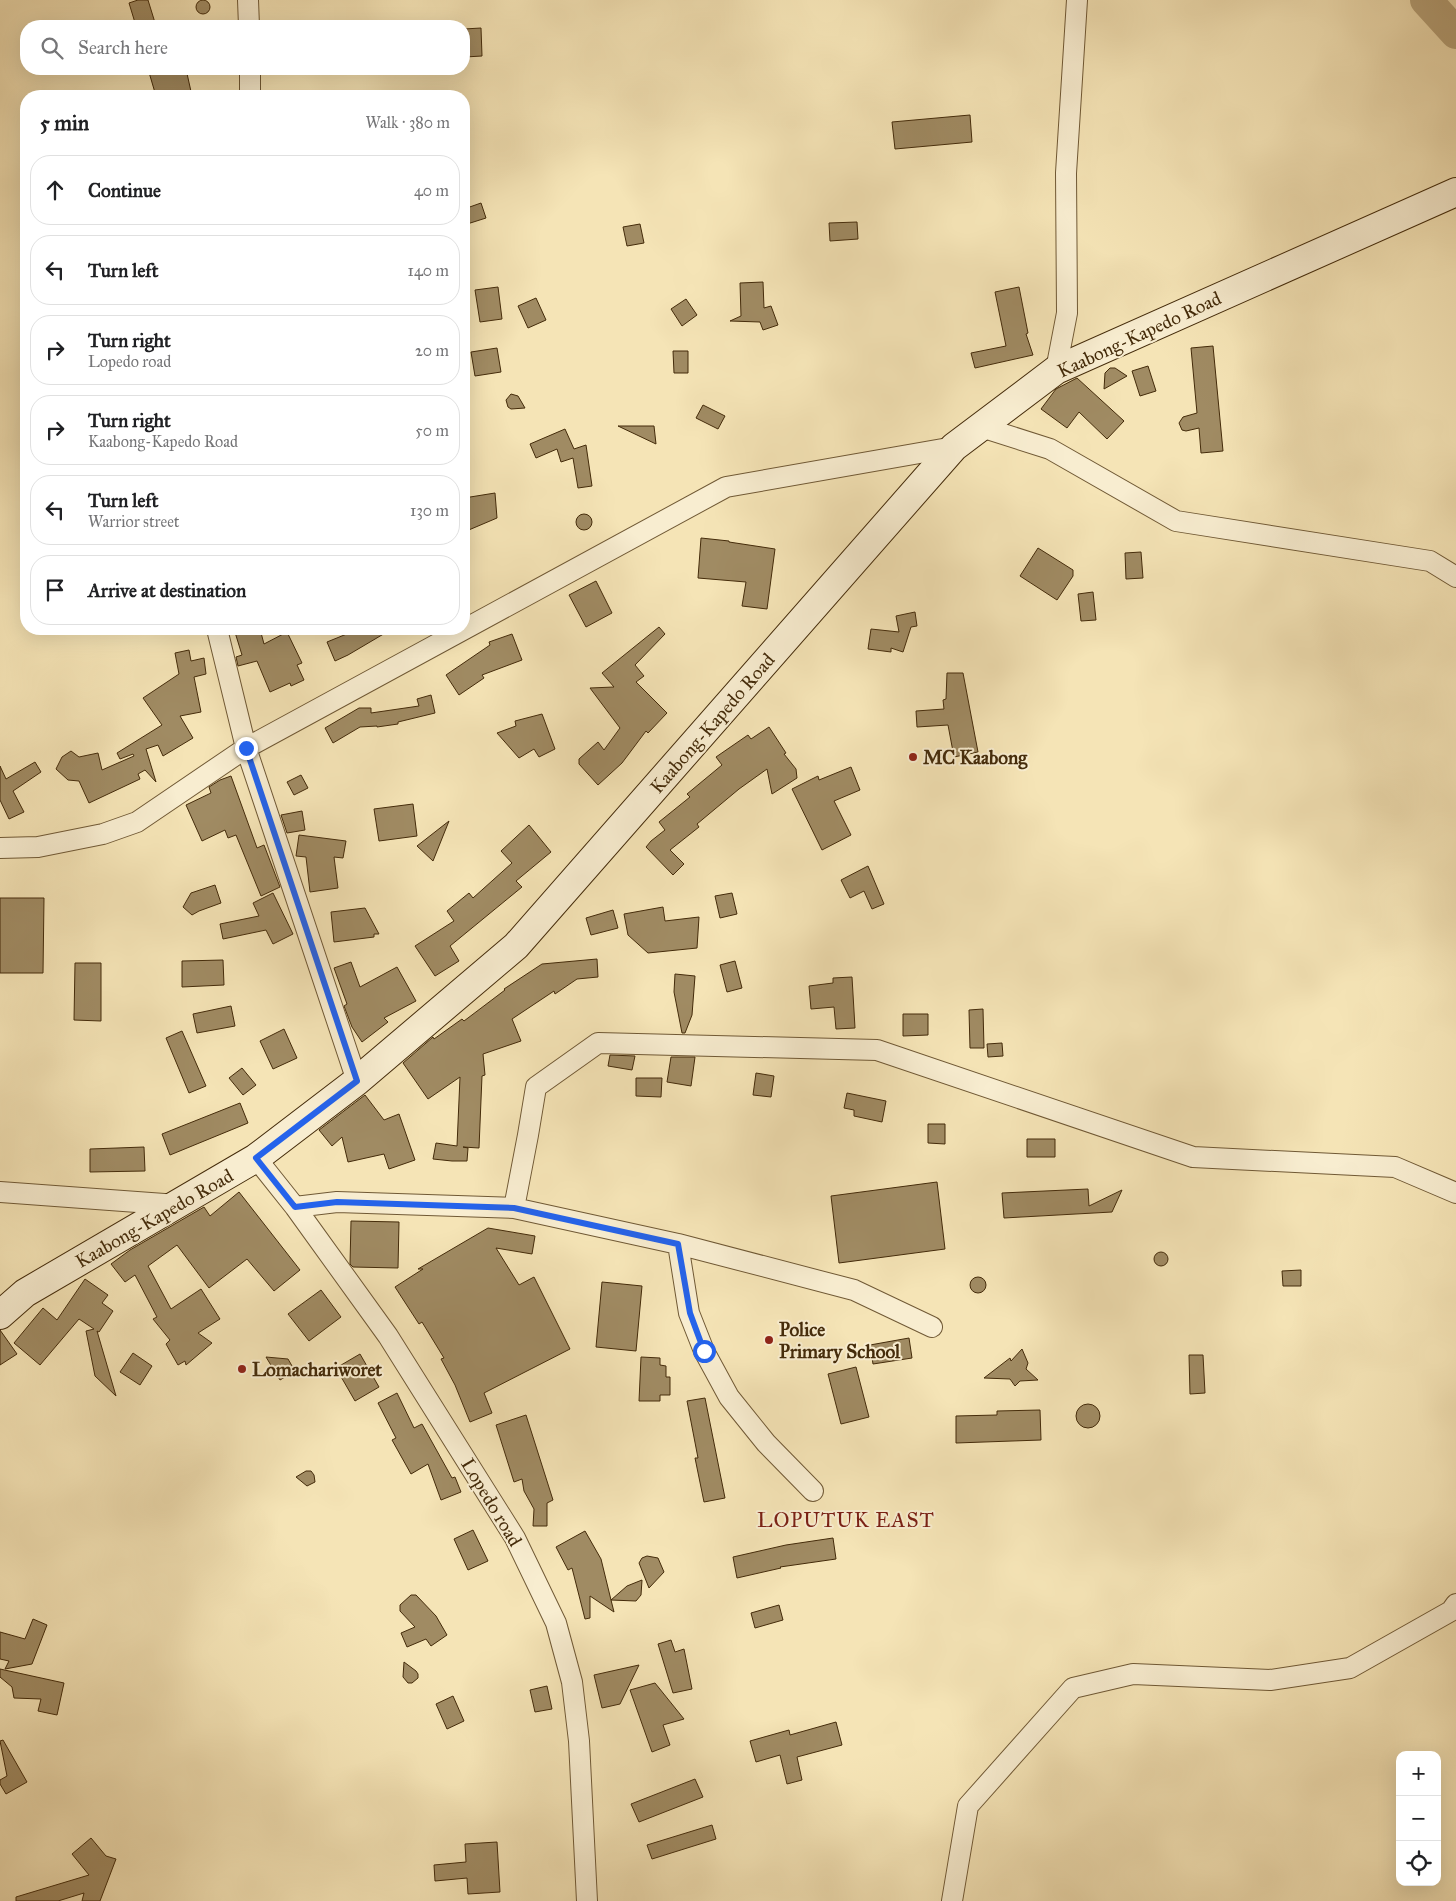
<!DOCTYPE html>
<html lang="en">
<head>
<meta charset="utf-8">
<style>
	:root { --surface:#fff; --page:#f2f2f2; --text:#202124; --muted:#757577; --line:#e0e0e0 }
	body { margin:0; font-family:"IM FELL Great Primer",serif; background:var(--page); color:var(--text) }
	.controls { position:absolute; right:15px; bottom:15px; display:grid; overflow:hidden; border-radius:10px; box-shadow:0 5px 20px #0002 }
	.controls button { width:45px; height:45px; display:grid; place-items:center; padding:0; border:0; border-bottom:1px solid var(--line); background:var(--surface); color:var(--text); font:25px sans-serif }
	.stop { position:absolute; width:15px; height:15px; margin:-11px; border:4px solid #2563eb; border-radius:50%; background:#fff }
	.stop.end { background:#2563eb; border-color:#fff; box-shadow:0 1px 5px #0008 }
	.list { margin:0; padding:0; list-style:none }
	h2 { display:flex; justify-content:space-between; align-items:center; height:65px; margin:0; padding:0 20px; font-size:21px }
	h2 small { font-size:16px; font-weight:400; color:var(--muted) }
	.list li { display:grid; grid-template-columns:32px 1fr auto; gap:15px; align-items:center; box-sizing:border-box; height:70px; margin:0 10px 10px; padding:0 10px; border:1px solid var(--line); border-radius:20px }
	.list b { display:block; font-size:19px; white-space:nowrap }
	.list p { margin:0; font-size:16px; white-space:nowrap; color:var(--muted) }
	.list em { font-size:16px; font-style:normal; color:var(--muted) }
	.icon { flex:none; width:28px; height:28px; fill:none; stroke:currentColor; stroke-width:2; stroke-linecap:round; stroke-linejoin:round }
	.map { position:relative; flex:none; width:1456px; height:1901px; overflow:hidden }
	.search { position:absolute; background:var(--surface); box-shadow:0 5px 20px #0002; left:20px; top:20px; width:450px; height:55px; display:flex; align-items:center; gap:12px; box-sizing:border-box; padding:0 18px; border-radius:20px; color:var(--muted); font-size:19px }
	.panel { position:absolute; background:var(--surface); box-shadow:0 5px 20px #0002; left:20px; top:90px; width:450px; height:545px; border-radius:20px }
	.map>svg:first-child { display:block }
	.lines { fill:none; stroke-linecap:round; stroke-linejoin:round }
	.river { stroke:#b9a57c; stroke-width:32 }
	.building { fill:#a08b63; stroke:#442b0a }
	.street-casing { stroke:#705935; stroke-width:22 }
	.secondary-casing { stroke:#442b0a; stroke-width:30 }
	.street { stroke:#f8edd0; stroke-width:20 }
	.secondary { stroke:#f8edd0; stroke-width:28 }
	.route { stroke:#2563eb; stroke-width:6 }
	.poi-dot { fill:#8f2418; stroke:#f8edd0; stroke-width:2 }
	.labels { text-anchor:middle; stroke-width:4; stroke-linejoin:round; paint-order:stroke }
	.street-label { font-size:19px; fill:#442b0a; stroke:#f8edd0 }
	.poi-label { font-size:19px; font-weight:bold; fill:#442b0a; stroke:#f8edd0; text-anchor:start }
	.quarter-label { font-size:21px; letter-spacing:1px; fill:#7a1f14; stroke:#f8edd0 }
</style>
</head>
<body>
<div class="map">
<svg width="1456" height="1901" viewBox="0 0 1456 1901">
	<rect width="100%" height="100%" fill="#f5e4b6"/>
	<filter id="stains"><feTurbulence type="fractalNoise" baseFrequency=".004" numOctaves="4"/><feColorMatrix values="0 0 0 0 .2 0 0 0 0 .09 0 0 0 0 .02 0 0 0 .5 -.17"/></filter>
	<radialGradient id="worn" r=".72"><stop offset=".6" stop-color="#630" stop-opacity="0"/><stop offset="1" stop-color="#630" stop-opacity=".3"/></radialGradient>
	<g class="lines">
		<path class="river" d="M1426,0L1456,33"/>
	</g>
	<path class="building" d="M196 7a7 7 0 1 1 14 0a7 7 0 1 1-14 0Z
		M138,0H148L156,26H136L129,3Z
		M481,28L482,56L465,57L464,29Z
		M148,69H186L192,96H156Z
		M970,115L972,142L895,149L892,122Z
		M481,203L486,218L464,225V209Z
		M857,222L858,239L830,241L829,223Z
		M640,224L644,243L627,246L623,227Z
		M763,282L764,308L771,306L778,325L763,330L760,322L730,321L741,316L740,283Z
		M498,287L502,319L480,322L475,290Z
		M1019,287L1028,333L1026,334L1033,355L975,368L971,353L1006,346L995,292Z
		M536,298L546,320L528,328L518,306Z
		M686,299L697,315L682,326L671,309Z
		M1213,346L1223,451L1201,453L1199,428L1186,431L1182,430L1179,423L1183,417L1197,413L1191,348Z
		M497,348L501,372L475,376L471,352Z
		M673,351H688V373H674Z
		M1148,366L1156,391L1140,396L1132,371Z
		M1110,368H1115L1127,376L1104,389L1105,373Z
		M1077,378L1124,421L1107,439L1079,412L1067,428L1041,409L1056,389Z
		M511,394L518,396L525,408L511,409L508,407L506,400Z
		M703,405L725,416L718,429L696,418Z
		M618,426H654L656,444Z
		M565,429L574,449L586,445L592,486L578,488L573,458L561,462L557,449L536,458L530,444Z
		M495,493L497,518L464,532V498Z
		M576 522a8 8 0 1 1 16 0a8 8 0 1 1-16 0Z
		M701,538L729,541V542L775,549L767,609L742,606L746,582L698,578Z
		M1038,548L1073,570V576L1057,600L1020,576Z
		M1141,552L1143,578L1126,579L1125,553Z
		M596,581L612,613L586,627L569,595Z
		M1093,592L1096,620L1081,621L1078,594Z
		M915,612L917,626L911,627L903,652L891,648V652L868,649L871,629L899,632L896,616Z
		M659,627L665,634L635,665L644,676L636,682L667,713L648,733L646,731L622,763L598,785L579,764V759L598,742L604,750L620,728L590,688L614,687L602,673Z
		M234,629H260L264,644L287,632L302,663L297,665L304,680L291,686L290,683L270,692L257,661L238,666L236,657L242,655Z
		M359,629H392L348,655L335,661L327,642Z
		M512,634L522,660L482,675L484,678L459,695L446,675L490,645L489,642Z
		M189,650L191,661L204,658L206,674L194,677L201,712L180,716L193,738L163,756L158,745L146,749L156,782L145,770L138,774L140,779L89,803L79,781L68,780L56,769L62,757L71,751L79,757L98,753L102,770L134,756L133,754L120,759L117,753L162,725L143,698L179,674L175,653Z
		M947,673H963L978,752L954,757L948,725L917,727L916,711L944,709L943,700L946,699Z
		M431,695L435,713L398,722V724L377,727V726L360,727L333,743L325,728L359,708H371V713L419,706L417,699Z
		M542,714L555,749L539,757L534,749L519,758L497,733L516,726L515,721Z
		M769,727L786,753L784,754L796,769L797,778L772,794L767,769L739,789L697,824L699,827L670,850L684,864L673,875L646,847L651,841L665,830L659,822L690,797L687,794L722,765L716,757L748,735L751,739Z
		M35,762L41,772L13,791L24,812L9,819L0,800V766L6,779Z
		M851,767L860,790L834,801L851,835L822,850L792,789L818,776L819,780Z
		M301,775L308,788L294,795L287,782Z
		M231,776L257,848L264,845L280,887L261,896L236,835L228,838L225,830L202,841L186,805L211,793L209,787L220,780Z
		M413,804L417,836L379,841L374,809Z
		M302,811L305,830L287,833L281,815Z
		M449,821L433,861L417,846Z
		M529,825L551,852L516,881L522,887L450,946L459,961L435,976L415,946L454,921L447,911L469,893L473,898L512,863L501,851Z
		M299,835L346,841L343,858L334,857L338,888L310,892L306,857L296,856Z
		M868,866L884,904L872,909L864,891L850,898L841,880Z
		M215,885L221,903L199,911L192,915L183,907L191,893Z
		M273,893L293,934L273,944L266,930L223,939L220,924L259,916L253,903Z
		M732,893L737,914L720,918L715,896Z
		M0,898H44L43,973H0Z
		M663,907L665,921L699,917L697,948L648,953L628,935L624,914Z
		M365,908L379,934H374V937L334,942L331,912Z
		M613,910L618,928L591,935L586,918Z
		M597,959L598,977L577,979L555,994L554,991L512,1019L521,1041L483,1054L485,1075L482,1076L479,1148L463,1147L468,1148L467,1161H452L433,1159L436,1143L457,1146L460,1077L428,1099L403,1063L433,1037L434,1039L462,1019L464,1021L505,990L504,989L542,964Z
		M223,960L224,985L182,987V961Z
		M735,961L742,988L727,992L720,965Z
		M351,962L360,987L397,967L416,1001L384,1018L388,1022L362,1042L352,1027L344,1006L347,1004L334,968Z
		M75,963H101V1021L74,1020Z
		M675,974L695,976L692,1015L685,1033H682L674,992Z
		M852,977L855,1028L836,1029L834,1007L811,1009L809,986L833,983V978Z
		M231,1006L235,1026L197,1033L193,1014Z
		M983,1009L984,1048H970L969,1010Z
		M903,1014H928V1035L903,1036Z
		M284,1029L297,1058L273,1069L260,1041Z
		M182,1031L206,1086L189,1093L166,1038Z
		M1002,1043L1003,1056L988,1057L987,1044Z
		M610,1055L635,1056L632,1070L608,1066Z
		M671,1057H695L691,1086L667,1082Z
		M242,1068L256,1085L243,1095L229,1078Z
		M756,1073L774,1076L771,1097L753,1095Z
		M636,1078H662L661,1097L636,1096Z
		M847,1093L886,1101L882,1122L854,1116V1110L844,1108Z
		M365,1095L384,1120L399,1114L415,1160L389,1169L384,1154L348,1162L342,1137L332,1146L319,1130Z
		M240,1103L248,1123L170,1155L162,1134Z
		M928,1124H945V1144L928,1143Z
		M1027,1139H1055V1157H1027Z
		M144,1147L145,1171L90,1172V1149Z
		M937,1182L945,1249L839,1263L831,1196Z
		M1088,1189L1089,1206L1122,1190L1112,1212L1004,1218L1002,1193Z
		M239,1192L300,1270L274,1291L247,1259L209,1288L177,1245L148,1266L171,1309L201,1289L220,1319L198,1333L212,1343L186,1365L185,1361L178,1365L166,1344L170,1340L153,1319L157,1317L135,1275L125,1282L111,1264L130,1250L204,1207L210,1216Z
		M351,1221L399,1222L398,1268L353,1267L350,1264Z
		M488,1228L535,1236L532,1254L496,1248L519,1285L534,1277L570,1349L484,1393L492,1413L470,1422L455,1385L441,1359L444,1358L422,1322L419,1324L395,1287L423,1269H418Z
		M1154 1259a7 7 0 1 1 14 0a7 7 0 1 1-14 0Z
		M1301,1270V1286H1283L1282,1271Z
		M970 1285a8 8 0 1 1 16 0a8 8 0 1 1-16 0Z
		M85,1279L108,1295L102,1303L113,1311L99,1332L97,1331L116,1396L95,1376L86,1331L94,1329L79,1319L40,1365L14,1343L43,1308L57,1320Z
		M602,1282L642,1286L636,1351L596,1347Z
		M321,1290L341,1317L309,1341L288,1314Z
		M0,1330L17,1354L0,1365Z
		M909,1338L912,1358L873,1364L870,1345Z
		M1022,1349L1028,1363L1026,1369L1038,1380L1020,1381L1015,1386L1010,1379L984,1378L1010,1358L1011,1361Z
		M133,1353L152,1366L140,1385L120,1372Z
		M360,1354L379,1387L355,1401L336,1368Z
		M1189,1355H1203L1205,1393L1190,1394Z
		M266,1357L288,1359L295,1371L280,1380Z
		M641,1357L660,1358V1365L666,1366V1377H670V1395H660V1401H639Z
		M856,1367L869,1417L841,1424L828,1374Z
		M397,1393L414,1428L422,1424L452,1478L455,1477L461,1492L441,1500L428,1464L411,1474L392,1440L396,1438L378,1403Z
		M705,1398L725,1498L704,1502L695,1458H698L687,1401Z
		M1076 1416a12 12 0 1 1 24 0a12 12 0 1 1-24 0Z
		M1040,1410L1041,1440L956,1443V1416L997,1415V1411Z
		M526,1415L553,1500L547,1503V1526H533L534,1509L524,1491L522,1479L514,1482L496,1425Z
		M306,1471H311L314,1475L315,1482L307,1486L296,1477Z
		M473,1530L488,1561L468,1570L454,1539Z
		M585,1531L601,1559L611,1600L627,1586L642,1580L641,1595L636,1601L611,1600L614,1612L590,1596V1618L585,1619L572,1568L568,1570L556,1547Z
		M833,1538L836,1559L780,1567L781,1568L737,1578L733,1557L786,1545Z
		M647,1556L658,1558L664,1572L649,1588L639,1563L642,1558Z
		M411,1595H416L436,1616L447,1635L431,1646L426,1639L407,1647L401,1633L415,1627L400,1611V1605Z
		M779,1605L783,1620L755,1628L751,1613Z
		M33,1619L47,1625L32,1664L5,1669L9,1661L0,1659V1632L25,1639Z
		M671,1640L675,1652L684,1649L692,1689L673,1693L658,1644Z
		M404,1662L416,1671L418,1674V1678L412,1683H408L403,1677Z
		M639,1665L620,1704L602,1708L594,1675Z
		M0,1669L64,1683L57,1715L38,1711L41,1699L14,1698L12,1687L0,1677Z
		M655,1683L684,1719L663,1725L670,1745L652,1752L630,1690Z
		M547,1686L552,1709L535,1712L530,1690Z
		M453,1696L464,1721L447,1729L436,1704Z
		M836,1722L842,1745L797,1757L802,1780L787,1784L780,1755L756,1762L750,1741L789,1730L790,1735Z
		M3,1740L27,1782L6,1794L0,1784V1780L7,1776L0,1741Z
		M695,1779L703,1797L639,1822L631,1804Z
		M712,1825L716,1839L652,1859L647,1845Z
		M91,1838L106,1856L116,1859L100,1901H82L84,1893L58,1901H16V1897L89,1875L72,1854Z
		M497,1842L500,1892L468,1894L467,1878L435,1881L434,1865L466,1862L465,1844Z"/>
	<g class="lines">
		<defs>
			<path id="street" d="M248,0L249,26
				M250,69V96
				M1056,370L1067,313L1066,173L1077,0
				M981,427L1050,449L1176,521L1430,561L1456,577
				M217,629L246,748L357,1081
				M0,848L38,847L103,834L137,822L246,748L726,487L954,447
				M256,1158L295,1207L388,1336L515,1538L556,1623L572,1682L579,1741L587,1901
				M0,1192L178,1205
				M295,1207L337,1202L514,1208L678,1244L854,1290L932,1327
				M514,1208L528,1135L536,1087L598,1043L877,1050L1193,1157L1395,1167L1456,1193
				M678,1244L689,1313L704,1351L729,1397L766,1443L813,1491
				M952,1901L968,1806L1073,1688L1133,1674L1270,1680L1350,1668L1451,1611L1456,1604"/>
			<path id="secondary" d="M0,1315L25,1293L256,1158L357,1081L516,946L954,447L1056,370L1456,192"/>
		</defs>
		<use href="#street" class="street-casing"/>
		<use href="#secondary" class="secondary-casing"/>
		<use href="#street" class="street"/>
		<use href="#secondary" class="secondary"/>
	</g>
	<g class="lines">
		<path class="route" d="M246,748L357,1081L256,1158L295,1207L337,1202L514,1208L678,1244L690,1313L704,1351"/>
	</g>
	<g class="poi-dot">
		<circle cx="913" cy="757" r="5"/>
		<circle cx="769" cy="1340" r="5"/>
		<circle cx="242" cy="1369" r="5"/>
	</g>
	<g class="labels">
		<g class="street-label">
			<text transform="translate(1139 334) rotate(-25)" y="7">Kaabong-Kapedo Road</text>
			<text transform="translate(712 723) rotate(-49)" y="7">Kaabong-Kapedo Road</text>
			<text transform="translate(154 1218) rotate(-30)" y="7">Kaabong-Kapedo Road</text>
			<text transform="translate(492 1502) rotate(59)" y="7">Lopedo road</text>
		</g>
		<g class="poi-label">
			<text x="923" y="764">MC Kaabong</text>
			<text x="779" y="1336">Police<tspan x="779" dy="22">Primary School</tspan></text>
			<text x="252" y="1376">Lomachariworet</text>
		</g>
		<g class="quarter-label">
			<text x="846" y="1527">LOPUTUK EAST</text>
		</g>
	</g>
	<rect width="100%" height="100%" filter="url(#stains)"/>
	<rect width="100%" height="100%" fill="url(#worn)"/>
</svg>
<div class="controls">
<button>+</button>
<button>−</button>
<button><svg class="icon" aria-label="locate" viewBox="0 0 24 24"><circle cx="12" cy="12" r="6"/><path d="M12 2v4M12 18v4M2 12h4M18 12h4"/></svg></button>
</div>
<div class="stop" style="left:704px;top:1351px"></div>
<div class="stop end" style="left:246px;top:748px"></div>
<div class="search"><svg class="icon" aria-label="search" viewBox="0 0 24 24"><circle cx="10" cy="10" r="6"/><path d="M15 15l6 6"/></svg>Search here</div>
<section class="panel">
<h2>5 min<small>Walk · 380 m</small></h2>
<ul class="list">
<li><svg class="icon" aria-label="ahead" viewBox="0 0 24 24"><path d="M12 20V5M6 11l6-6 6 6"/></svg><div><b>Continue</b></div><em>40 m</em></li>
<li><svg class="icon" aria-label="left" viewBox="0 0 24 24"><path d="M17 20v-9H6M10 6l-5 5 5 5"/></svg><div><b>Turn left</b></div><em>140 m</em></li>
<li><svg class="icon" aria-label="right" viewBox="0 0 24 24"><path d="M7 20v-9h11M14 6l5 5-5 5"/></svg><div><b>Turn right</b><p>Lopedo road</p></div><em>20 m</em></li>
<li><svg class="icon" aria-label="right" viewBox="0 0 24 24"><path d="M7 20v-9h11M14 6l5 5-5 5"/></svg><div><b>Turn right</b><p>Kaabong-Kapedo Road</p></div><em>50 m</em></li>
<li><svg class="icon" aria-label="left" viewBox="0 0 24 24"><path d="M17 20v-9H6M10 6l-5 5 5 5"/></svg><div><b>Turn left</b><p>Warrior street</p></div><em>130 m</em></li>
<li><svg class="icon" aria-label="arrive" viewBox="0 0 24 24"><path d="M6 21V4h12l-3 4 3 4H6"/></svg><div><b>Arrive at destination</b></div></li>
</ul>
</section>
</div>
</body>
</html>
